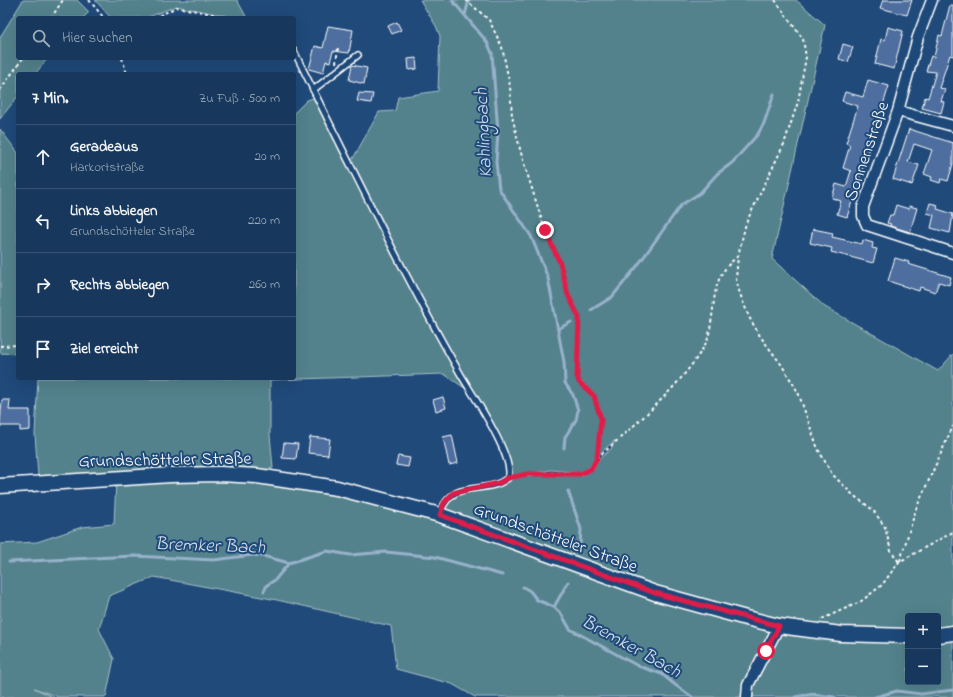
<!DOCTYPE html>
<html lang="de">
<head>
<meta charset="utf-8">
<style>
	:root { --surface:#17385c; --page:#203f62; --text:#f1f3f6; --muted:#9eacbb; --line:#365272 }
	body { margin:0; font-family:"Indie Flower",sans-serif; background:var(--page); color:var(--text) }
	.controls { position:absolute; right:12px; bottom:12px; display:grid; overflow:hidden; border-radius:4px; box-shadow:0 4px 16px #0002 }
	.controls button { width:36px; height:36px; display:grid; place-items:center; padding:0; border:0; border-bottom:1px solid var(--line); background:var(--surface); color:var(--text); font:20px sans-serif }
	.stop { position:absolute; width:12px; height:12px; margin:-9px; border:3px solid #e11d48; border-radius:50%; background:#fff }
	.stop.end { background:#e11d48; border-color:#fff; box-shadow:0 1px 4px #0008 }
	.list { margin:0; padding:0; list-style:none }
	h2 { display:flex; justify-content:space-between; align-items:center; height:52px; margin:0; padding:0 16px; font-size:17px }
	h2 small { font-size:13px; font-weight:400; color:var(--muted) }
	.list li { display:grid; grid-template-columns:26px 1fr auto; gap:12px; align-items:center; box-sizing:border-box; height:64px; padding:0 16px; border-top:1px solid var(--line) }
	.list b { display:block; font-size:15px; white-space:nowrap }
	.list p { margin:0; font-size:13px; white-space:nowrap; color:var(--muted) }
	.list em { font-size:13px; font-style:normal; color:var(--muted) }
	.icon { flex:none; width:22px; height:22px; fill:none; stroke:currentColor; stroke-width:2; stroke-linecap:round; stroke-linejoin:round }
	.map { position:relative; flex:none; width:953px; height:697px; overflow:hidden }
	.search { position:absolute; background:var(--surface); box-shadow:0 4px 16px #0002; left:16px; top:16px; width:280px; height:44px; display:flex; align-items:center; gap:10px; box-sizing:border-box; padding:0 14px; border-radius:4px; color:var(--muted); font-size:15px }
	.panel { position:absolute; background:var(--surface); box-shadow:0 4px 16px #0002; left:16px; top:72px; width:280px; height:308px; border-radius:4px }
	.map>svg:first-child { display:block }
	.green { fill:#53828c; stroke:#a9c0c6; fill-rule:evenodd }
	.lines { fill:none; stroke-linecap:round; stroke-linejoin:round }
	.stream { stroke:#98b2cb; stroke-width:3 }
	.building { fill:#4e6e9e; stroke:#fff }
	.lane-casing { stroke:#fff; stroke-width:8 }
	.street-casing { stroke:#fff; stroke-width:13 }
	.secondary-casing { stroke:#fff; stroke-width:17 }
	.path { stroke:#fff; stroke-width:2; stroke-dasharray:3 3; stroke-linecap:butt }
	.lane { stroke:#1f4a7a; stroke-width:5 }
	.street { stroke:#1f4a7a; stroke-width:10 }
	.secondary { stroke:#1f4a7a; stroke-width:14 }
	.route { stroke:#e11d48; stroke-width:5 }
	.labels { text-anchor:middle; stroke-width:4; stroke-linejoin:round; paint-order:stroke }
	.street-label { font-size:18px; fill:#fff; stroke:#1f4a7a }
	.water-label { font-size:19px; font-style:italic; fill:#d4dfea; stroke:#1f4a7a }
</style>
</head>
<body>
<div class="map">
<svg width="953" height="697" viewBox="0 0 953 697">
	<rect width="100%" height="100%" fill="#1f4a7a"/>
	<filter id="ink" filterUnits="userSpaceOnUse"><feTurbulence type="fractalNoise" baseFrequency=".025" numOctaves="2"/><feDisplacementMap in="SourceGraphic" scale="8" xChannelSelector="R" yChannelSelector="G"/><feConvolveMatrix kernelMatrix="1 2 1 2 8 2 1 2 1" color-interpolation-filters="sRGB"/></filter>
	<g filter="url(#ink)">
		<path class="green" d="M23,0H77L89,12L83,18H18V58H48L35,74H18V96L0,119V37Z
			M95,0H237L247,18H237L176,6L146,18H111Z
			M420,0H796L825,25L772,259L825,307L938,371L953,354V697H475L452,684L396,669L391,626L277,600L154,577L109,596L99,629L114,659L106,697H58L34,688L53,697H0V544L37,542L82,527L114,524L116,481L171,475L337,488L657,588L443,512L446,503L454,495L501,485L508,479L528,475H582L593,469L599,459L611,449L615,440L597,456L589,468L581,473L551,470L509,477L511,469C458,366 402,265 351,162L379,112L395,111L398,97L438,91L440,36L436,26ZM908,616H938V682H908Z
			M313,98L343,158L466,389L444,374L270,380V435L273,468L259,471L172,470L38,476L35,434L38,378H294V113L307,100Z
			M0,129L18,153V354L0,353Z"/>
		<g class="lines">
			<path class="stream" d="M452,0L487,42L492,53L498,132L496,162L499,189L531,236L548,278L564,362L565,383L573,395L578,410L576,420L565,437L564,448
				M465,15L469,0
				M591,310L612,297L638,265L681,205L700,193L717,174L732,163L758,134L764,123L774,94
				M558,329L571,322
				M568,491L581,529L580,545
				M9,562L134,556L214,560L253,555L263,556L289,563L327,551L350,555L386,552L435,557L502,575
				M523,587L530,591L537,600L554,607L562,615L570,629L638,666L662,674L674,684L692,697
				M264,591L267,585L275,580L289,563
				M554,607L568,582
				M795,697L812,694L834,697
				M875,697L897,691L921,694L953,690"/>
		</g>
		<path class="building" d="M883,0H912L907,15L880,8Z
			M950,5H953V56L950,55L939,88L945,89L941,101L944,102L941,113L922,108L925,97L928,98L936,72L926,71L931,56L934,57L939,35L942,36Z
			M397,22L401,30L392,34L388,26Z
			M328,26L353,30L349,53L333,51L330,62L326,61L323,73L309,69L315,46L323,48Z
			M888,27L903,31L894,69L875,64L881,39L885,40Z
			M843,44L853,47L848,62L839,59Z
			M416,58L417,69L409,70L408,59Z
			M352,65L367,68L364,84L349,80Z
			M868,80L889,86L847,217L837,214L841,201L832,198L836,184L846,187L851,171L843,168L850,145L846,143L858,106L842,101L845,92L863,97Z
			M359,93L373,94L371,103L357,101Z
			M909,129L953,143V164L948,181L941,179L940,183L931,180L932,177L924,174L932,150L914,144L908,162L919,165L912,185L893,179Z
			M930,203L938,205L937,209L953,214L950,233L931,228L934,215L927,213Z
			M896,205L909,209V206L917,208L910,232L890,226L891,224L887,223L890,215H893Z
			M813,229L833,233L832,237L862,244L863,240L873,243L872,248L877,249L873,263L831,252L832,248L810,243Z
			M895,258L909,262L908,264L951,277L949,285L939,282L935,292L920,287L919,291L888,281Z
			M443,397L446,408L436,411L433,400Z
			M2,400H10L9,410H30V430L20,431V426H0Z
			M452,435L458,463L449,465L443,437Z
			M310,437L330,439L328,455L308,453Z
			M284,443L298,444L296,459L282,458Z
			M398,456L410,458L408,467L396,465Z"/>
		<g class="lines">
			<defs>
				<path id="lane" d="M294,51C348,160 401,270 461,375C472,394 516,459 508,478C484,497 454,476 440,513
					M313,90L358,55"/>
				<path id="street" d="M932,0L918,37L898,111L863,207V216L867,225L953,253
					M898,111L953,126
					M747,697L748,685L779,626"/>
				<path id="secondary" d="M0,486L171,475L220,474L257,476L337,488L440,515L655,593L746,618L779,626L841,634L908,636
					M938,635L953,633"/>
			</defs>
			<use href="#lane" class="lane-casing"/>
			<use href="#street" class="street-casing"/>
			<use href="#secondary" class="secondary-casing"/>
			<path class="path" d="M89,0L104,18
				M466,0L489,20L502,47L510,86L512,116L522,157L545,230L560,263L568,295L579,317L577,376C581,385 589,389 594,397C605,417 599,437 597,458
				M775,0L803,39L806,57L798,102L784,144L746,223L738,256L736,279L740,294L749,317L760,336L781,364L798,392L818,449L832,474L853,495L873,510L885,527L891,551L899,562
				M51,18L63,0
				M154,18L177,7L232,18
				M122,58L127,74
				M336,63L338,48
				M0,90L23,58
				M0,346L18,345
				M515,476L545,473L580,474L591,469L597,458C633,427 685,383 707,341C709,336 710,329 711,323C716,294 712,277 738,256
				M900,561L916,509L953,426
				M822,619L860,602L882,585L899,562L953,532"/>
			<use href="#lane" class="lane"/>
			<use href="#street" class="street"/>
			<use href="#secondary" class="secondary"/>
		</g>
	</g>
	<g class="lines" filter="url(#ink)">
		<path class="route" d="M545,230L560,263L568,295L579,317L577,376L579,382L594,396L601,419L597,458L591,469L580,474H528L508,478L499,483L453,493L444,503L440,515L655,593L779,626L766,651"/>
	</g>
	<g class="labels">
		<g class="street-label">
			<text transform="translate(866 151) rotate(-71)" y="6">Sonnenstraße</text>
			<text transform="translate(165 459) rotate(-1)" y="6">Grundschötteler Straße</text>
			<text transform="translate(556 537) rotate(20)" y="6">Grundschötteler Straße</text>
		</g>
		<g class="water-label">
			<text transform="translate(482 133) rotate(-93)" y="7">Kahlingbach</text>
			<text transform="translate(210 544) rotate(2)" y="7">Bremker Bach</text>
			<text transform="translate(632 645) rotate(29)" y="7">Bremker Bach</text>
		</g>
	</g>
</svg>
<div class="controls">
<button>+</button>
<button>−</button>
</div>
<div class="stop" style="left:766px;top:651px"></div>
<div class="stop end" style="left:545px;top:230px"></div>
<div class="search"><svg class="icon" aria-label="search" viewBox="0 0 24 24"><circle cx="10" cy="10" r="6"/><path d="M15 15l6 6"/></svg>Hier suchen</div>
<section class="panel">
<h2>7 Min.<small>Zu Fuß · 500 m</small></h2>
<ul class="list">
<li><svg class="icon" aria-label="ahead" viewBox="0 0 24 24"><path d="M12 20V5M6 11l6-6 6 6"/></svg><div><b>Geradeaus</b><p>Harkortstraße</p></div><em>20 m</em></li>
<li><svg class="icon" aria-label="left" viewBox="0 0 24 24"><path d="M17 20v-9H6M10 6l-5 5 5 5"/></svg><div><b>Links abbiegen</b><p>Grundschötteler Straße</p></div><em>220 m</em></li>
<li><svg class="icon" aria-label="right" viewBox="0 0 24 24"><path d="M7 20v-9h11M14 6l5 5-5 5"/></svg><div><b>Rechts abbiegen</b></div><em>260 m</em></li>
<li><svg class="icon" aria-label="arrive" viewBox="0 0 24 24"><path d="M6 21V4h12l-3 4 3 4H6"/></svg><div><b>Ziel erreicht</b></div></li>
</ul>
</section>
</div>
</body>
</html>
